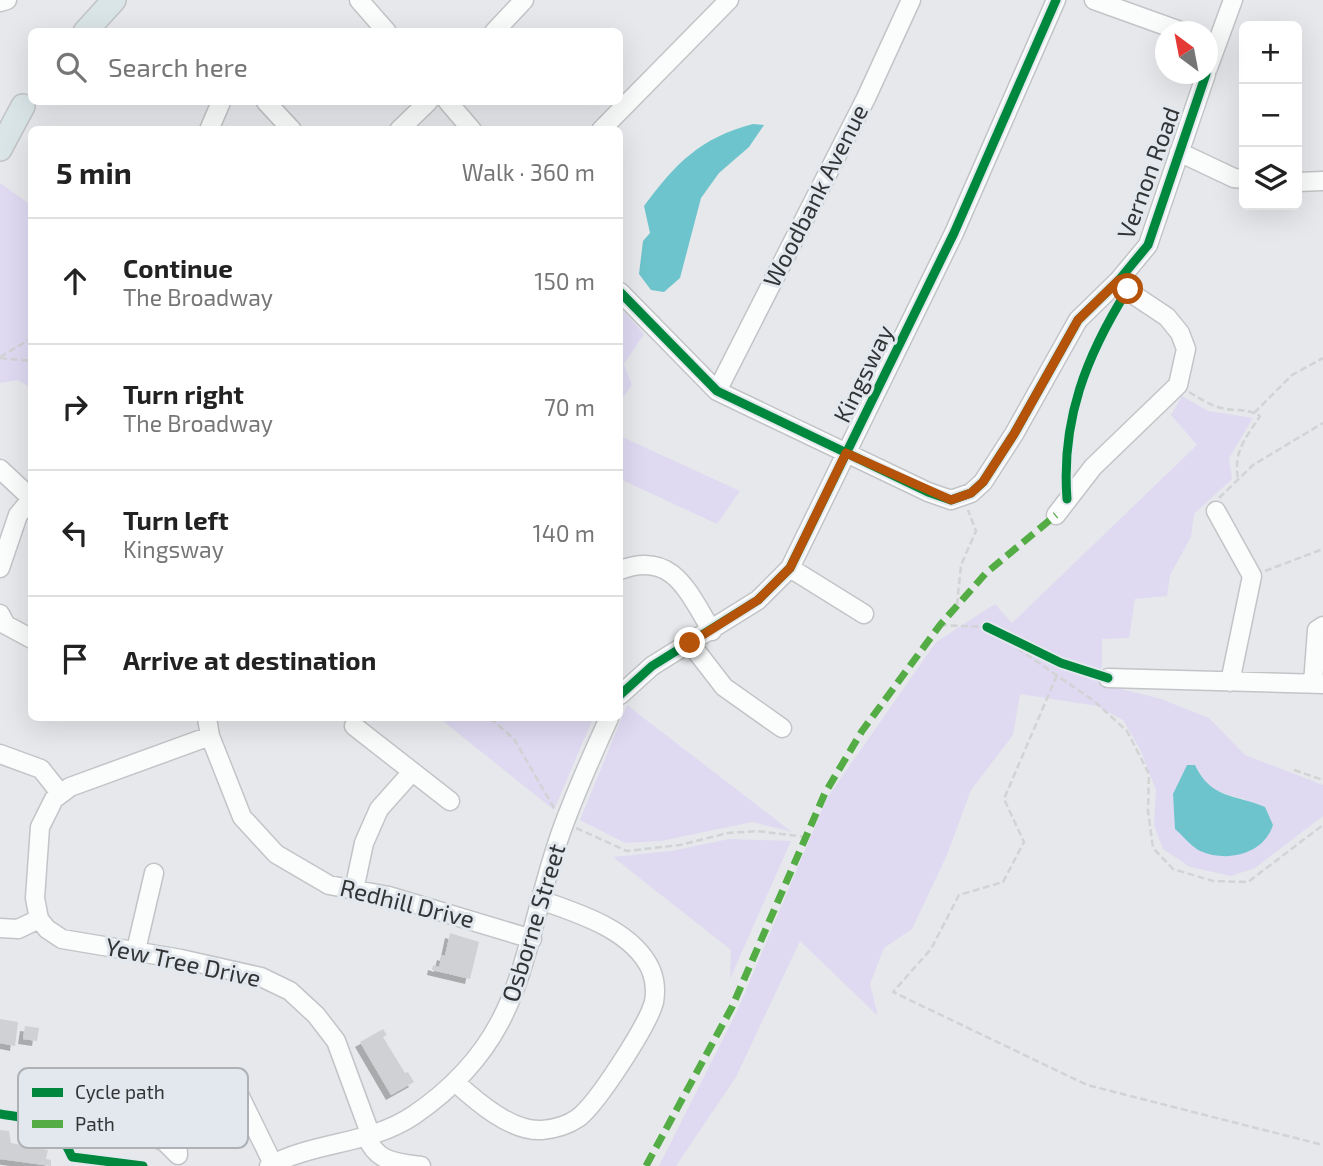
<!DOCTYPE html>
<html lang="en">
<head>
<meta charset="utf-8">
<style>
	:root { --surface:#fff; --page:#f2f2f2; --text:#222; --muted:#767676; --line:#e0e0e0 }
	body { margin:0; font-family:"Exo 2",sans-serif; background:var(--page); color:var(--text) }
	.controls { position:absolute; right:21px; top:21px; display:grid; overflow:hidden; border-radius:10px; box-shadow:0 7px 28px #0002 }
	.controls button { width:63px; height:63px; display:grid; place-items:center; padding:0; border:0; border-bottom:2px solid var(--line); background:var(--surface); color:var(--text); font:35px sans-serif }
	.compass { position:absolute; left:1155px; top:21px; width:63px; height:63px; border-radius:50%; background:var(--surface); box-shadow:0 7px 28px #0002; rotate:328deg }
	.stop { position:absolute; width:21px; height:21px; margin:-16px; border:5px solid #b45309; border-radius:50%; background:#fff }
	.stop.end { background:#b45309; border-color:#fff; box-shadow:0 2px 7px #0008 }
	.list { margin:0; padding:0; list-style:none }
	h2 { display:flex; justify-content:space-between; align-items:center; height:91px; margin:0; padding:0 28px; font-size:30px }
	h2 small { font-size:23px; font-weight:400; color:var(--muted) }
	.list li { display:grid; grid-template-columns:46px 1fr auto; gap:21px; align-items:center; box-sizing:border-box; height:126px; padding:0 28px; border-top:2px solid var(--line) }
	.list b { display:block; font-size:26px; white-space:nowrap }
	.list p { margin:0; font-size:23px; white-space:nowrap; color:var(--muted) }
	.list em { font-size:23px; font-style:normal; color:var(--muted) }
	.icon { flex:none; width:38px; height:38px; fill:none; stroke:currentColor; stroke-width:2; stroke-linecap:round; stroke-linejoin:round }
	.map { position:relative; flex:none; width:1323px; height:1166px; overflow:hidden }
	.search { position:absolute; background:var(--surface); box-shadow:0 7px 28px #0002; left:28px; top:28px; width:595px; height:77px; display:flex; align-items:center; gap:18px; box-sizing:border-box; padding:0 24px; border-radius:10px; color:var(--muted); font-size:26px }
	.panel { position:absolute; background:var(--surface); box-shadow:0 7px 28px #0002; left:28px; top:126px; width:595px; height:595px; border-radius:10px }
	.map>svg:first-child { display:block }
	.green { fill:#dfdaf2; fill-rule:evenodd }
	.water { fill:#6ec4cc }
	.building { fill:#d0d1d4; filter:url(#shadow) }
	.lines { fill:none; stroke-linecap:round; stroke-linejoin:round }
	.minor-casing { stroke:#c3c4c7; stroke-width:21 }
	.major-casing { stroke:#c2c3c4; stroke-width:26 }
	.path { stroke:#d2d3d4; stroke-width:2.5; stroke-dasharray:7 3.5; stroke-linecap:butt }
	.minor { stroke:#fbfcfc; stroke-width:18 }
	.major { stroke:#dae5e8; stroke-width:23 }
	.quiet { stroke:#54ac45; stroke-width:7; stroke-dasharray:14 7; stroke-linecap:butt }
	.cycleway-casing { stroke:#e3e8ee; stroke-width:13 }
	.cycleway { stroke:#00873e; stroke-width:9 }
	.route { stroke:#b45309; stroke-width:9 }
	.labels { text-anchor:middle; stroke-width:6; stroke-linejoin:round; paint-order:stroke }
	.street-label { font-size:24px; fill:#323436; stroke:#e3e8ee }
	.key { fill:#e3e8ee; stroke:#aeb2b7; stroke-width:2 }
	.key-label { font-size:19px; fill:#323436 }
</style>
</head>
<body>
<div class="map">
<svg width="1323" height="1166" viewBox="0 0 1323 1166">
	<defs>
		<filter id="shadow"><feDropShadow dx="-5" dy="5" stdDeviation="0" flood-color="#0004"/></filter>
	</defs>
	<rect width="100%" height="100%" fill="#e6e8eb"/>
	<path class="green" d="M0,183L31,205V388L18,380L0,383Z
		M620,307L644,334L624,364L632,385L620,402Z
		M1182,396L1208,411L1253,418L1229,458L1232,479L1194,514L1191,537L1170,575L1167,596L1135,599L1129,638L1102,639V665L1098,683L1161,699L1209,718L1245,755L1323,785V816L1255,868L1231,876L1190,867L1163,849L1154,825L1156,790L1140,749L1123,720L1097,706L1020,694L1013,735L971,790L947,855L912,929L884,948L870,984L878,1016L800,941L736,1077L676,1166H659L738,1009L827,798L936,642L995,604L1012,623L1197,445L1171,415ZM1195,765C1206,789 1220,794 1245,799L1199,850L1176,829L1173,794Z
		M620,436L740,491L717,524L620,479Z
		M627,705L632,709L792,832L752,822L661,841L625,843L580,820Z
		M439,718H593L554,810Z
		M729,839L791,841L730,979L731,950L613,857L672,851Z"/>
	<path class="water" d="M753,124L764,125L749,147L719,173L701,198L680,278L664,292L651,290L639,274L643,241L650,233L644,206C676,163 700,138 753,124Z
		M1187,765H1195C1211,799 1234,794 1265,807L1273,825C1264,854 1228,863 1200,851C1192,847 1183,836 1175,829L1173,794Z"/>
	<path class="building" d="M450,933L479,942L470,979L432,970L433,965L439,967L442,955L445,956Z
		M0,1019L18,1022L15,1046L0,1043Z
		M25,1026L39,1028L37,1041L23,1039Z
		M383,1029L387,1035L383,1037L405,1073L408,1072L414,1082L391,1095L360,1042Z
		M0,1130L9,1131L11,1143L48,1150L46,1159L51,1160V1166L0,1159Z"/>
	<g class="lines">
		<defs>
			<path id="minor" d="M359,0L387,32
				M1094,0L1183,32
				M0,2L7,0
				M494,32L524,0
				M1208,68L1233,0
				M266,102L292,130
				M448,102L472,130
				M209,130L221,102
				M399,130L428,102
				M601,130L729,0
				M1179,152L1234,178L1244,179
				M1297,182L1323,181
				M620,292L717,391L928,492L951,500L971,493L983,482L1014,434L1078,320L1119,280L1148,245L1206,74
				M717,391L866,98L911,0
				M0,469L31,498
				M1216,511L1252,576L1230,682
				M1056,515L1093,467L1178,385L1186,349L1180,333L1167,317L1137,297L1119,280
				M0,568L18,515L32,498
				M790,568L864,614
				M620,570C673,550 688,592 712,631
				M0,614L6,625L32,639
				M690,643L724,687L782,728
				M1108,678L1323,684
				M1313,684L1317,630L1323,626
				M620,695L652,666L758,600L790,568L954,233L1056,0
				M207,718L210,736L242,817L276,854L329,885L389,896L532,939
				M354,726L450,801
				M210,736L70,787L54,799L40,827L35,898L39,919L47,929L62,939L181,959L261,977L290,991L316,1015L336,1041L371,1136
				M0,754L41,769L60,793
				M354,890L364,843L379,809L412,772
				M0,928L18,929L39,919
				M136,950L154,873
				M232,1080L273,1164
				M455,1082C476,1101 511,1132 542,1130C554,1129 568,1125 578,1118C597,1104 648,1025 654,1002C656,991 655,980 651,970C633,930 578,913 540,900
				M65,1085L175,1106L178,1155L165,1142L156,1138L82,1125L67,1121L53,1109V1096L58,1087Z
				M367,1137C376,1162 397,1163 421,1166
				M269,1166C315,1141 370,1145 414,1115C525,1039 520,955 558,841C572,799 591,758 609,718"/>
			<path id="major" d="M85,32L114,0
				M0,149L23,106"/>
		</defs>
		<use href="#minor" class="minor-casing"/>
		<use href="#major" class="major-casing"/>
		<path class="path" d="M0,357L32,338
			M0,358L32,361
			M1189,392C1201,399 1212,407 1226,409C1240,411 1248,409 1260,416C1246,438 1233,451 1238,479
			M1254,413L1292,375L1323,358
			M1219,498L1253,465L1323,423
			M1265,571L1323,549
			M957,605L961,565L976,531L968,510
			M940,625L987,627L1094,701L1127,731L1149,774L1148,811L1153,848L1173,869L1213,881L1248,882L1323,825
			M1057,675L1004,799L1024,842L1003,882L959,895L931,949L893,992L1087,1085L1323,1145
			M490,718L514,739L554,808
			M1294,770L1323,780
			M576,828L627,851L680,845L728,833L757,831L806,837"/>
		<use href="#minor" class="minor"/>
		<use href="#major" class="major"/>
		<path class="quiet" d="M646,1166L732,1007L825,793L862,731L940,625L986,573L1056,515"/>
		<defs>
			<path id="cycleway" d="M620,292L717,391L928,492L951,500L971,493L983,482L1014,434L1078,320L1119,280L1148,245L1206,74
				M1067,499C1061,420 1086,356 1128,289
				M987,627L1061,663L1108,678
				M620,695L652,666L758,600L790,568L954,233L1056,0
				M0,1114C37,1120 55,1119 72,1157L143,1166"/>
		</defs>
		<use href="#cycleway" class="cycleway-casing"/>
		<use href="#cycleway" class="cycleway"/>
	</g>
	<g class="lines">
		<path class="route" d="M690,643L758,600L790,568L846,453L951,500L971,493L983,482L1014,434L1078,320L1119,280L1128,289"/>
	</g>
	<g class="labels">
		<g class="street-label">
			<text transform="translate(1149 173) rotate(-70)" y="8">Vernon Road</text>
			<text transform="translate(816 196) rotate(-63)" y="8">Woodbank Avenue</text>
			<text transform="translate(864 374) rotate(-64)" y="8">Kingsway</text>
			<text transform="translate(407 904) rotate(14)" y="8">Redhill Drive</text>
			<text transform="translate(534 923) rotate(-73)" y="8">Osborne Street</text>
			<text transform="translate(183 963) rotate(12)" y="8">Yew Tree Drive</text>
		</g>
	</g>
	<rect x="18" y="1068" width="230" height="80" rx="10" class="key"/>
	<rect x="32" y="1088" width="31" height="9" fill="#00873e"/>
	<rect x="32" y="1120" width="31" height="8" fill="#54ac45"/>
	<g class="key-label">
		<text x="75" y="1099">Cycle path</text>
		<text x="75" y="1131">Path</text>
	</g>
</svg>
<div class="controls">
<button>+</button>
<button>−</button>
<button><svg class="icon" aria-label="layers" viewBox="0 0 24 24"><path d="M12 4l9 5-9 5-9-5zM3 14l9 5 9-5"/></svg></button>
</div>
<svg class="compass" viewBox="-18 -18 36 36"><path d="M0-13l5 13h-10z" fill="#e53935"/><path d="M0 13l5-13h-10z" fill="#767676"/></svg>
<div class="stop" style="left:1128px;top:289px"></div>
<div class="stop end" style="left:690px;top:643px"></div>
<div class="search"><svg class="icon" aria-label="search" viewBox="0 0 24 24"><circle cx="10" cy="10" r="6"/><path d="M15 15l6 6"/></svg>Search here</div>
<section class="panel">
<h2>5 min<small>Walk · 360 m</small></h2>
<ul class="list">
<li><svg class="icon" aria-label="ahead" viewBox="0 0 24 24"><path d="M12 20V5M6 11l6-6 6 6"/></svg><div><b>Continue</b><p>The Broadway</p></div><em>150 m</em></li>
<li><svg class="icon" aria-label="right" viewBox="0 0 24 24"><path d="M7 20v-9h11M14 6l5 5-5 5"/></svg><div><b>Turn right</b><p>The Broadway</p></div><em>70 m</em></li>
<li><svg class="icon" aria-label="left" viewBox="0 0 24 24"><path d="M17 20v-9H6M10 6l-5 5 5 5"/></svg><div><b>Turn left</b><p>Kingsway</p></div><em>140 m</em></li>
<li><svg class="icon" aria-label="arrive" viewBox="0 0 24 24"><path d="M6 21V4h12l-3 4 3 4H6"/></svg><div><b>Arrive at destination</b></div></li>
</ul>
</section>
</div>
</body>
</html>
